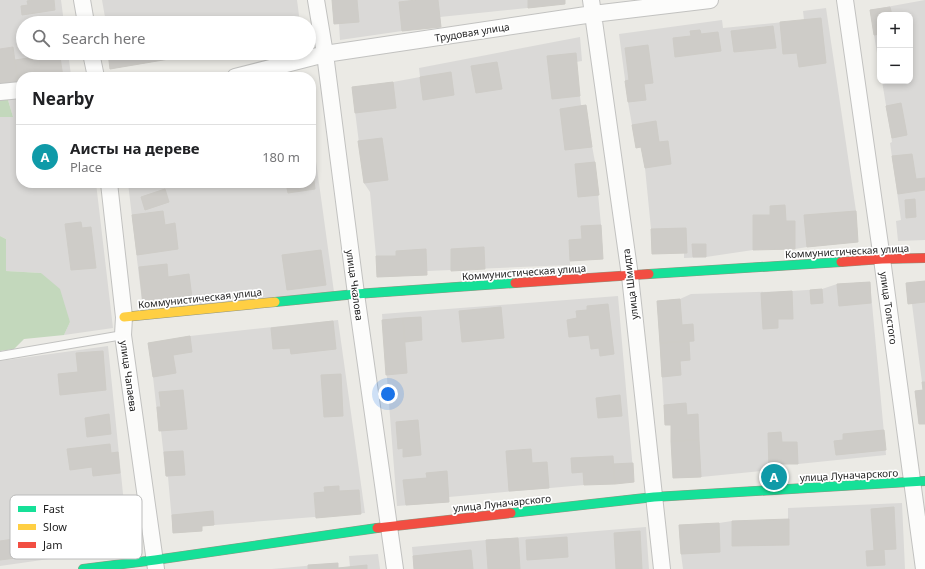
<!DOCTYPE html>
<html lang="en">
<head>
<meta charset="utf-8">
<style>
	:root { --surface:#fff; --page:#f2f2f2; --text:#202124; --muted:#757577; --line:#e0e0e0; --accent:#656563 }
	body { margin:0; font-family:"Noto Sans",sans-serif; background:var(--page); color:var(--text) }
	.controls { position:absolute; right:12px; top:12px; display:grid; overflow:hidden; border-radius:8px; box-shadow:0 2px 6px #0003 }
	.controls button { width:36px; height:36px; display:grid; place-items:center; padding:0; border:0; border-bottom:1px solid var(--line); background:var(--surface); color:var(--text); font:20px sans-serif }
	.you { position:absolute; left:388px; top:394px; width:14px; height:14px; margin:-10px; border:3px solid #fff; border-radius:50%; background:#1a73e8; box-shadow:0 0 0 6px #1a73e833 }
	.badge { display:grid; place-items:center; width:26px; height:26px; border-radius:50%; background:var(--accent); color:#fff; font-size:13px; font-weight:700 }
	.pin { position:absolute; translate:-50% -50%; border:2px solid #fff; box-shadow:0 1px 4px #0006 }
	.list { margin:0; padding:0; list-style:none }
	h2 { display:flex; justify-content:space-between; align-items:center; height:52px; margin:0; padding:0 16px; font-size:17px }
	h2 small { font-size:13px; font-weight:400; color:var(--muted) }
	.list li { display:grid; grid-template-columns:26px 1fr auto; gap:12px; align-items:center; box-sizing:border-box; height:64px; padding:0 16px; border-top:1px solid var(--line) }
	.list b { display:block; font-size:15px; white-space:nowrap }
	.list p { margin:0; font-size:13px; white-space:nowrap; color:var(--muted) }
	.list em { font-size:13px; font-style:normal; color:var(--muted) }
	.icon { flex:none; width:22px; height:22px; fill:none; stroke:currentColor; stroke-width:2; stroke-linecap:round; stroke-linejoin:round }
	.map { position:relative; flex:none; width:925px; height:569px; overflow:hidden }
	.search { position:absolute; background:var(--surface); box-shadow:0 2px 6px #0003; left:16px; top:16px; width:300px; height:44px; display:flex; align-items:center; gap:10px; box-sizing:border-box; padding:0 14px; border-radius:22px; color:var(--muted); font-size:15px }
	.panel { position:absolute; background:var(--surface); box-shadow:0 2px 6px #0003; left:16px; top:72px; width:300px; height:116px; border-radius:16px }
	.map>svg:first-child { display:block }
	.residential { fill:#dad9d7 }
	.forest { fill:#c3d8bc }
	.building { fill:#ceccc8; stroke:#ceccc7 }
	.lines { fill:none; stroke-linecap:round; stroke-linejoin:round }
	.lane-casing { stroke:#c2c2c0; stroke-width:10 }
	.street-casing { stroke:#c2c2c0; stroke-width:18 }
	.fast-casing { stroke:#90947f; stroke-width:10 }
	.slow-casing { stroke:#90947f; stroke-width:10 }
	.jam-casing { stroke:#90947f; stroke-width:10 }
	.lane { stroke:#fcfcfb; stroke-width:8 }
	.street { stroke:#fcfcfb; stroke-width:16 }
	.fast { stroke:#16e098; stroke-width:9 }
	.slow { stroke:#ffcf43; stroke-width:9 }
	.jam { stroke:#f24e42; stroke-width:9 }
	.labels { text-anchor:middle; stroke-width:3.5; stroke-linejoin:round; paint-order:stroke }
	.street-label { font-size:10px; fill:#1d1d1d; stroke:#fff }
	.key { fill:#fff; stroke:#bbb; stroke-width:1 }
	.key-label { font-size:11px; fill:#1d1d1d }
</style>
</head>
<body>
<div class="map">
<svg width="925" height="569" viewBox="0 0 925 569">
	<rect width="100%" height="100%" fill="#ebeae5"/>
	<path class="residential" d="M0,0H61L64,23H23V53H68L71,75L61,77H21V83L0,86Z
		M102,0H297L300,23H106Z
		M332,0H565V4L440,17L441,27L402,31L340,40L339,24H334Z
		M925,0V240L898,241L896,221L901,220L890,143L892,142L882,81H910V15H880V72L870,10Z
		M826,8L856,211L858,242L807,247L795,249L753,250L706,257L684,258V253L652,254L651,229L645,168L641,147L636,148L628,102L619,34L722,20L723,28L804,20L803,11Z
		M580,37L582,61L576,62L581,105H586L592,146L595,162L601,225L603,259L570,261V265L427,271V275L377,277L376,256L370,192L364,183L352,87L393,82L420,77L419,68Z
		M108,53H243L216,58L215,53L169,59L110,69Z
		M21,99V183H96L113,328L64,335L70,322L41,273L6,271V239L0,236V117H13L8,100Z
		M311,125L334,292L143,310L128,183H311Z
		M925,281V424H919L915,391L923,390L912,304H908L906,283Z
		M870,282L886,455L798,464H781V469L701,477L673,478L671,425H665L657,301L680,299L691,294L792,291L822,289L837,284Z
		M618,296L634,482L584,485L449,497V502L397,506L382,314Z
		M338,320L365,513L202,526V531L173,533L168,477L166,476L161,431H159L153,377L148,343L190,336Z
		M108,346L128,543L98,547V552L0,566V361Z
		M902,503L905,569H683L681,554L679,525L719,523L732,521L788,519V508Z
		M646,527L649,569H414L412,547L486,540Z
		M378,554L380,569H272L338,563V568L350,567L349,556Z"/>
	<path class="forest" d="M0,100H8L13,117H0Z
		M0,236L6,239V271L41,273L60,289L70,322L64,335L24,339L14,349L0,351Z"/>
	<path class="building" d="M32,0H54L55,10L22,15L21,6L28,5L27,1Z
		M332,0H357L359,22L334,24Z
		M416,0H438L441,27L402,31L399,2Z
		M528,0H565V4L528,8Z
		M890,7L892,15H880V34L874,35L870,10Z
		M821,18L826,63L799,67L797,53L783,54L780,22Z
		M773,26L776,48L734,52L731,31Z
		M700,30L701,34L718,32L721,51L675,57L673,38L691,36L690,31Z
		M648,45L653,83L644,84L646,100L628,102L625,81L629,80L625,48Z
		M13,47L18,83L0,86V49Z
		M108,53H168L169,59L110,69Z
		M216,53H243L216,58Z
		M576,53L580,96L552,99L547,56Z
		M41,56L42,59L60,57L63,77H21V83H18L15,60Z
		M497,62L502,89L476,93L471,66Z
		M451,72L454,95L423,100L420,77Z
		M393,82L396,108L355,113L352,87Z
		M901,103L907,135L892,138L886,106Z
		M586,105L592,147L565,150L560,109Z
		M656,121L659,142L668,141L671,164L645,168L641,147L636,148L632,125Z
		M382,138L388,180L364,183L358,141Z
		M912,154L916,179L925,178V190L898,194L892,156Z
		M595,162L599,195L578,197L575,164Z
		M311,164H312L315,189L288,193L286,183H311Z
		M165,189L169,202L145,210L141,197Z
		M915,199L916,217L906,218L905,200Z
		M785,205L786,221H795V249L753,250V215H770V206Z
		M163,211L165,225L175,223L178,249L137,255L132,215Z
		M856,211L858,242L807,247L804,215Z
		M81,222L82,228L91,227L96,268L71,270L65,224Z
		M601,225L603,259L570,261L569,240L582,239L581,226Z
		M686,228L687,253L652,254L651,229Z
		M692,244H706V257H693Z
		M484,247L485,269L451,271V249Z
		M426,249L427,275L377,277L376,256H396V251Z
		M321,250L326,285L287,290L282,255Z
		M167,264L168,277L189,274L192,298L143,304L139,267Z
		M925,281V302L908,304L906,283Z
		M870,282L871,303L839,306L837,284Z
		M822,289L823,303L811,304L810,290Z
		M792,291L793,319H778V328L763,329L761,293Z
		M680,299L682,325L693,324L694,341L660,343L657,301Z
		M608,304L614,354L600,356L599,348L591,349L589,335L569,337L567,320L577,318L576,311L587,310V306Z
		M501,307L504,338L462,342L459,311Z
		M421,317L422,340L405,342L403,318Z
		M403,318L407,373L386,375L382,320Z
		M333,321L336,349L291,354L290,348L273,349L271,328Z
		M190,336L192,352L173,355L176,373L153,377L148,343Z
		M689,341L690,360L680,361L681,375L662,377L660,343Z
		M103,351L106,390L60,395L58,374L78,372L76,353Z
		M341,374L343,416L324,417L321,375Z
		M922,382H925V424H919L915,391L923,390Z
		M183,390L187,429L159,431L157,407H161L159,392Z
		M620,395L622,416L598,418L596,398Z
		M686,403L687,415L698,414L699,440L671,441V425H665L664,405Z
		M109,414L111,434L87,437L85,418Z
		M418,420L421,455L403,457V448L398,449L396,422Z
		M884,430L886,450L836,455L834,441L843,440V434Z
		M781,432L782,442H797L798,464H781V469L769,470L768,433Z
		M699,440L701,477L673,478L671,441Z
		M110,444L111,453L118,452L120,473L93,476L92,467L70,470L67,449Z
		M531,449L532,463L547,462L549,488L509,491L506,451Z
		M183,451L185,475L166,476L164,452Z
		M613,456L615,484L584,485L583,472L572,473L571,458Z
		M633,463L634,482L615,484L613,464Z
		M447,471L449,502L406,505L403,480L427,478L426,473Z
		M339,486V491L359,490L361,514L316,518L314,493L325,492L324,487Z
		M894,507L896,549L874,550L871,509Z
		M213,511L214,525L202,526V531L173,533L172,515Z
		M789,519V545L732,546V521Z
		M719,523L720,552L681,554L679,525Z
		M640,531L642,569H616L614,533Z
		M567,537L568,557L527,560L526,540Z
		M21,538L24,557L0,560V541Z
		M518,538L520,569H488L486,540Z
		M471,550L473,569H414L413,556Z
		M884,550L885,565L867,566L866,551Z
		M338,563V568L367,565V569H308V565Z"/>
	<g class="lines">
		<defs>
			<path id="lane" d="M0,356L123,335"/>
			<path id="street" d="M82,0L86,23
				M316,0L325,54L356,294L395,569
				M591,0L630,276L662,569
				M845,0L882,259L924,569
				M91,53L96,77
				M235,77L325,54L593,14L710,0
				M0,92L21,90
				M109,183L124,317L123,335L156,569"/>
			<path id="fast" d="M649,274L841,262
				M275,302L356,294L515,283
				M511,513L654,497L925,481
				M83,569L155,560L377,528"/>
			<path id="slow" d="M124,317L275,302"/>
			<path id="jam" d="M841,262L882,259L925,258
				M515,283L649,274
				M377,528L511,513"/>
		</defs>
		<use href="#lane" class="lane-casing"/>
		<use href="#street" class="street-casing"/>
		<use href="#fast" class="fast-casing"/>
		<use href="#slow" class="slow-casing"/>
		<use href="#jam" class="jam-casing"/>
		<use href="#lane" class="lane"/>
		<use href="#street" class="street"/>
		<use href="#fast" class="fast"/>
		<use href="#slow" class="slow"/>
		<use href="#jam" class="jam"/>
	</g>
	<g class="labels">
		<g class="street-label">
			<text transform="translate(472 32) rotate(-9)" y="4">Трудовая улица</text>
			<text transform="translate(847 251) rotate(-3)" y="4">Коммунистическая улица</text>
			<text transform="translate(524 272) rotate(-4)" y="4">Коммунистическая улица</text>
			<text transform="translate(630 284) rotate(-97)" y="4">улица Шмидта</text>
			<text transform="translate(355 285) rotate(82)" y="4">улица Чкалова</text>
			<text transform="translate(200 298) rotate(-6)" y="4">Коммунистическая улица</text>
			<text transform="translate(889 308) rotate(82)" y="4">улица Толстого</text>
			<text transform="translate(129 376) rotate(82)" y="4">улица Чапаева</text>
			<text transform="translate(849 475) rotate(-3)" y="4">улица Луначарского</text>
			<text transform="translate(502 503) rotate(-6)" y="4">улица Луначарского</text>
		</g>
	</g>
	<rect x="10" y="495" width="132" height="64" rx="6" class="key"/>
	<rect x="18" y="506" width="18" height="6" fill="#16e098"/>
	<rect x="18" y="524" width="18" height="6" fill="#ffcf43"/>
	<rect x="18" y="542" width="18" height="6" fill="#f24e42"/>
	<g class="key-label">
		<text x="43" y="513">Fast</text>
		<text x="43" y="531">Slow</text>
		<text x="43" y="549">Jam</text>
	</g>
</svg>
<div class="controls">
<button>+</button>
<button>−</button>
</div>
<div class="you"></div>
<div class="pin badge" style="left:774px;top:477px;background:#0f9aa8">A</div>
<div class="search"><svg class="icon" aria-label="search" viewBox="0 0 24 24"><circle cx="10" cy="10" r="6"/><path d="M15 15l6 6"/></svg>Search here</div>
<section class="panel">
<h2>Nearby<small></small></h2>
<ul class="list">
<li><span class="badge" style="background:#0f9aa8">A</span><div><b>Аисты на дереве</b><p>Place</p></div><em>180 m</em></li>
</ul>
</section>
</div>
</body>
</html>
